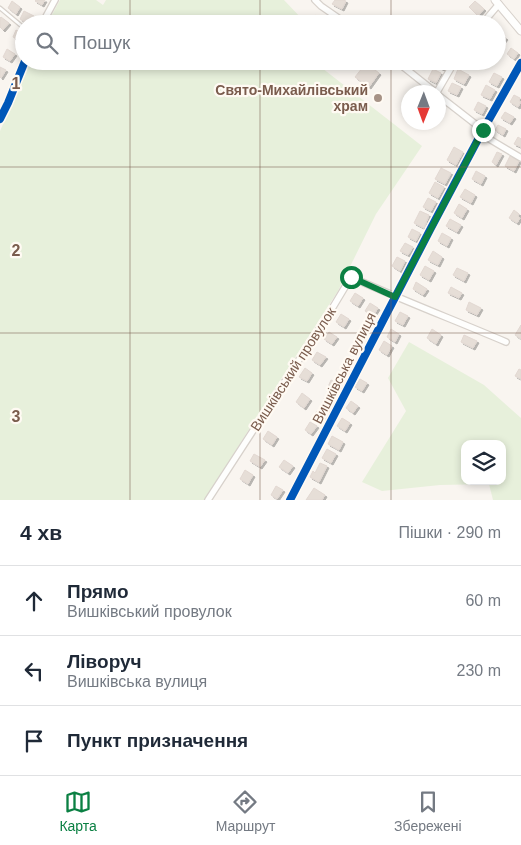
<!DOCTYPE html>
<html lang="uk">
<head>
<meta charset="utf-8">
<style>
	:root { --surface:#fff; --page:#f6f6f7; --text:#1f2937; --muted:#747a83; --line:#e0e1e3; --accent:#0b8043 }
	body { margin:0; font-family:Helvetica,sans-serif; background:var(--page); color:var(--text) }
	.controls { position:absolute; right:15px; bottom:15px; display:grid; overflow:hidden; border-radius:10px; box-shadow:0 2px 8px #0003 }
	.controls button { width:45px; height:45px; display:grid; place-items:center; padding:0; border:0; border-bottom:1px solid var(--line); background:var(--surface); color:var(--text); font:25px sans-serif }
	.compass { position:absolute; left:401px; top:85px; width:45px; height:45px; border-radius:50%; background:var(--surface); box-shadow:0 2px 8px #0003; rotate:181deg }
	.stop { position:absolute; width:15px; height:15px; margin:-11px; border:4px solid #0b8043; border-radius:50%; background:#fff }
	.stop.end { background:#0b8043; border-color:#fff; box-shadow:0 1px 5px #0008 }
	.list { margin:0; padding:0; list-style:none }
	h2 { display:flex; justify-content:space-between; align-items:center; height:65px; margin:0; padding:0 20px; font-size:21px }
	h2 small { font-size:16px; font-weight:400; color:var(--muted) }
	.list li { display:grid; grid-template-columns:32px 1fr auto; gap:15px; align-items:center; box-sizing:border-box; height:70px; padding:0 20px; border-top:1px solid var(--line) }
	.list b { display:block; font-size:19px; white-space:nowrap }
	.list p { margin:0; font-size:16px; white-space:nowrap; color:var(--muted) }
	.list em { font-size:16px; font-style:normal; color:var(--muted) }
	.icon { flex:none; width:28px; height:28px; fill:none; stroke:currentColor; stroke-width:2; stroke-linecap:round; stroke-linejoin:round }
	.map { position:relative; flex:none; width:521px; height:500px; overflow:hidden }
	.search { position:absolute; background:var(--surface); box-shadow:0 2px 8px #0003; left:15px; right:15px; top:15px; height:55px; display:flex; align-items:center; gap:12px; box-sizing:border-box; padding:0 18px; border-radius:28px; color:var(--muted); font-size:19px }
	.sheet { height:275px; background:var(--surface) }
	nav { display:flex; justify-content:space-around; align-items:center; box-sizing:border-box; height:70px; border-top:1px solid var(--line); background:var(--surface); font-size:14px; color:var(--muted) }
	nav a { display:grid; justify-items:center; gap:2px }
	nav .on { color:var(--accent) }
	.map>svg:first-child { display:block }
	.green { fill:#e7f0db; fill-rule:evenodd }
	.building { fill:#e6ded7; stroke:#e2d8d2; filter:url(#shadow) }
	.lines { fill:none; stroke-linecap:round; stroke-linejoin:round }
	.service-casing { stroke:#d7d1cb; stroke-width:5 }
	.minor-casing { stroke:#d7d1cb; stroke-width:8 }
	.tertiary-casing { stroke:#d7d1cb; stroke-width:9 }
	.service { stroke:#fefefd; stroke-width:2.5 }
	.minor { stroke:#fefefd; stroke-width:5.5 }
	.tertiary { stroke:#fefefd; stroke-width:7 }
	.cycleway-casing { stroke:#fffaf3; stroke-width:11 }
	.cycleway { stroke:#0057b8; stroke-width:8 }
	.route { stroke:#0b8043; stroke-width:6 }
	.grid { fill:none; stroke:#7a5c4d; stroke-width:1; stroke-opacity:0.55 }
	.poi-dot { fill:#a69286; stroke:#fffaf3; stroke-width:2 }
	.labels { text-anchor:middle; stroke-width:4.5; stroke-linejoin:round; paint-order:stroke }
	.poi-label { font-size:14px; font-weight:bold; fill:#7a5c4d; stroke:#fffaf3; text-anchor:end }
	.street-label { font-size:14px; fill:#7a5c4d; stroke:#fffaf3 }
	.grid-label { font-size:16px; text-anchor:middle; font-weight:bold; fill:#7a5c4d; stroke:#fffaf3; stroke-width:4.5; stroke-linejoin:round; paint-order:stroke }
</style>
</head>
<body>
<div class="map">
<svg width="521" height="500" viewBox="0 0 521 500">
	<defs>
		<filter id="shadow"><feDropShadow dx="2" dy="2" stdDeviation="0" flood-color="#0004"/></filter>
	</defs>
	<rect width="100%" height="100%" fill="#f9f5f0"/>
	<path class="green" d="M60,0H96L103,5L106,0H284L303,20L300,24H47Z
		M31,61H313L422,146L376,214L338,291L261,410L205,500H0V131Z
		M409,342L484,385L521,418V500H493L489,484L440,485L382,491L362,482L406,411L388,378ZM465,444H502V481H465Z"/>
	<path class="building" d="M36,0H45L42,5L35,1Z
		M335,0H343L346,1L342,9L332,4Z
		M12,1L20,7L16,14L8,8Z
		M475,1L484,9L478,16L469,7Z
		M24,11L34,16L30,24H28L20,19Z
		M315,15L320,19L316,24H310L309,23Z
		M1,17L9,23L3,30L0,27V18Z
		M378,18L388,23L387,24H375Z
		M16,30L24,34L21,41L13,37Z
		M499,32L506,38L498,48L497,47V34Z
		M511,48L518,53L514,59L507,54Z
		M7,49L15,54L10,61L3,57Z
		M438,61H447L443,69L436,66Z
		M366,63L379,73L369,87L355,77Z
		M0,67L6,70L1,78L0,77Z
		M433,69L441,73L436,83L428,79Z
		M458,69L469,75L464,84L454,79Z
		M494,73L502,77L497,86L489,82Z
		M452,83L461,87L457,95L448,91Z
		M486,85L495,90L490,99L481,95Z
		M408,94V104L404,100Z
		M514,95L520,98L519,101L521,102L518,107L510,102Z
		M478,102L486,106L482,114L474,110Z
		M505,112L514,117L510,123L501,118Z
		M498,125L506,129L503,135L495,130Z
		M518,137L521,139V147L514,144Z
		M454,147L463,152L456,165L447,160Z
		M497,152L502,154L496,165L492,162Z
		M510,156L519,161L514,171L505,166Z
		M441,168L451,173L445,184L435,179Z
		M476,171L485,176L481,184L472,179Z
		M435,182L444,187L438,198L429,193Z
		M465,189L475,195L471,203L460,197Z
		M428,198L436,202L431,211L423,207Z
		M459,204L467,209L462,218L454,213Z
		M514,210L519,214L518,216L520,218L517,223L509,218Z
		M420,211L429,215L424,228L414,223Z
		M450,219L461,225L457,232L446,226Z
		M412,229L420,233L416,241L408,237Z
		M442,233L451,238L447,246L438,241Z
		M405,243L413,247L408,255L400,251Z
		M433,251L442,257L438,265L428,260Z
		M397,257L405,261L400,271L392,266Z
		M425,266L434,271L429,280L420,275Z
		M457,268L468,273L464,281L453,275Z
		M416,282L427,289L423,295L413,289Z
		M451,287L462,293L459,298L448,293Z
		M355,293L363,298L358,306L350,301Z
		M469,302L481,308L477,315L466,310Z
		M370,303L378,308L373,316L365,311Z
		M400,312L408,316L403,325L395,321Z
		M341,314L349,319L344,327L336,322Z
		M521,325V339L515,335Z
		M391,329L399,334L395,342L387,337Z
		M432,329L441,335L436,344L427,338Z
		M329,332L337,337L332,344L324,339Z
		M464,335L477,341L473,348L461,342Z
		M384,341L392,346L387,355L379,350Z
		M317,352L326,357L320,365L312,360Z
		M305,368L312,373L307,381L299,377Z
		M519,369L521,370V379L515,376Z
		M360,379L367,383L362,391L355,387Z
		M331,380L340,385L335,394L327,389Z
		M302,393L310,399L304,408L296,402Z
		M325,397L333,401L328,411L320,407Z
		M351,401L358,406L353,413L346,408Z
		M318,410L328,416L325,420L315,413Z
		M342,418L350,423L345,431L337,426Z
		M310,422L317,426L311,434L305,430Z
		M268,431L277,437L272,445L263,439Z
		M332,436L343,442L339,450L328,444Z
		M327,449L336,454L331,463L322,458Z
		M254,454L265,460L260,467L250,461Z
		M284,460L293,466L288,473L279,467Z
		M320,463L327,466L319,482L310,477L313,471L315,473Z
		M245,470L253,475L248,484L240,479Z
		M276,486L283,490L277,499L271,495Z
		M314,488L325,495L322,500H306Z"/>
	<g class="lines">
		<defs>
			<path id="service" d="M0,8L24,28"/>
			<path id="minor" d="M315,0L321,6L347,24
				M42,24L55,0
				M482,24L499,4
				M396,61L435,92
				M437,92L455,61
				M438,95L483,130
				M0,119L8,103L25,61
				M481,134L521,158
				M208,500L330,312L351,277C402,300 454,320 506,342
				M290,500L431,228L483,130L521,63"/>
			<path id="tertiary" d="M495,0L521,31"/>
		</defs>
		<use href="#service" class="service-casing"/>
		<use href="#minor" class="minor-casing"/>
		<use href="#tertiary" class="tertiary-casing"/>
		<use href="#service" class="service"/>
		<use href="#minor" class="minor"/>
		<use href="#tertiary" class="tertiary"/>
		<defs>
			<path id="cycleway" d="M0,119L8,103L25,61
				M290,500L431,228L483,130L521,63"/>
		</defs>
		<use href="#cycleway" class="cycleway-casing"/>
		<use href="#cycleway" class="cycleway"/>
	</g>
	<g class="lines">
		<path class="route" d="M351,277L395,297L483,130"/>
	</g>
	<path class="grid" d="M130,0V24M260,0V24M391,0V24M130,61V500M260,61V500M391,61V500M0,167H521M0,333H521"/>
	<circle class="poi-dot" cx="378" cy="98" r="5"/>
	<g class="labels">
		<g class="poi-label">
			<text x="368" y="95">Свято-Михайлівський<tspan x="368" dy="16">храм</tspan></text>
		</g>
		<g class="street-label">
			<text transform="translate(344 368) rotate(-63)" y="5">Вишківська вулиця</text>
			<text transform="translate(293 369) rotate(-57)" y="5">Вишківський провулок</text>
		</g>
	</g>
	<g class="grid-label">
		<text x="16" y="89">1</text>
		<text x="16" y="256">2</text>
		<text x="16" y="422">3</text>
	</g>
</svg>
<div class="controls">
<button><svg class="icon" aria-label="layers" viewBox="0 0 24 24"><path d="M12 4l9 5-9 5-9-5zM3 14l9 5 9-5"/></svg></button>
</div>
<svg class="compass" viewBox="-18 -18 36 36"><path d="M0-13l5 13h-10z" fill="#e53935"/><path d="M0 13l5-13h-10z" fill="#747a83"/></svg>
<div class="stop" style="left:351px;top:277px"></div>
<div class="stop end" style="left:483px;top:130px"></div>
<div class="search"><svg class="icon" aria-label="search" viewBox="0 0 24 24"><circle cx="10" cy="10" r="6"/><path d="M15 15l6 6"/></svg>Пошук</div>
</div>
<section class="sheet">
<h2>4 хв<small>Пішки · 290 m</small></h2>
<ul class="list">
<li><svg class="icon" aria-label="ahead" viewBox="0 0 24 24"><path d="M12 20V5M6 11l6-6 6 6"/></svg><div><b>Прямо</b><p>Вишківський провулок</p></div><em>60 m</em></li>
<li><svg class="icon" aria-label="left" viewBox="0 0 24 24"><path d="M17 20v-9H6M10 6l-5 5 5 5"/></svg><div><b>Ліворуч</b><p>Вишківська вулиця</p></div><em>230 m</em></li>
<li><svg class="icon" aria-label="arrive" viewBox="0 0 24 24"><path d="M6 21V4h12l-3 4 3 4H6"/></svg><div><b>Пункт призначення</b></div></li>
</ul>
</section>
<nav>
<a class="on"><svg class="icon" aria-label="map" viewBox="0 0 24 24"><path d="M3 6l6-2 6 2 6-2v14l-6 2-6-2-6 2zM9 4v14M15 6v14"/></svg>Карта</a>
<a><svg class="icon" aria-label="directions" viewBox="0 0 24 24"><path d="M12 3l9 9-9 9-9-9zM9 14v-3h6M13 9l2 2-2 2"/></svg>Маршрут</a>
<a><svg class="icon" aria-label="saved" viewBox="0 0 24 24"><path d="M7 4h10v16l-5-4-5 4z"/></svg>Збережені</a>
</nav>
</body>
</html>
